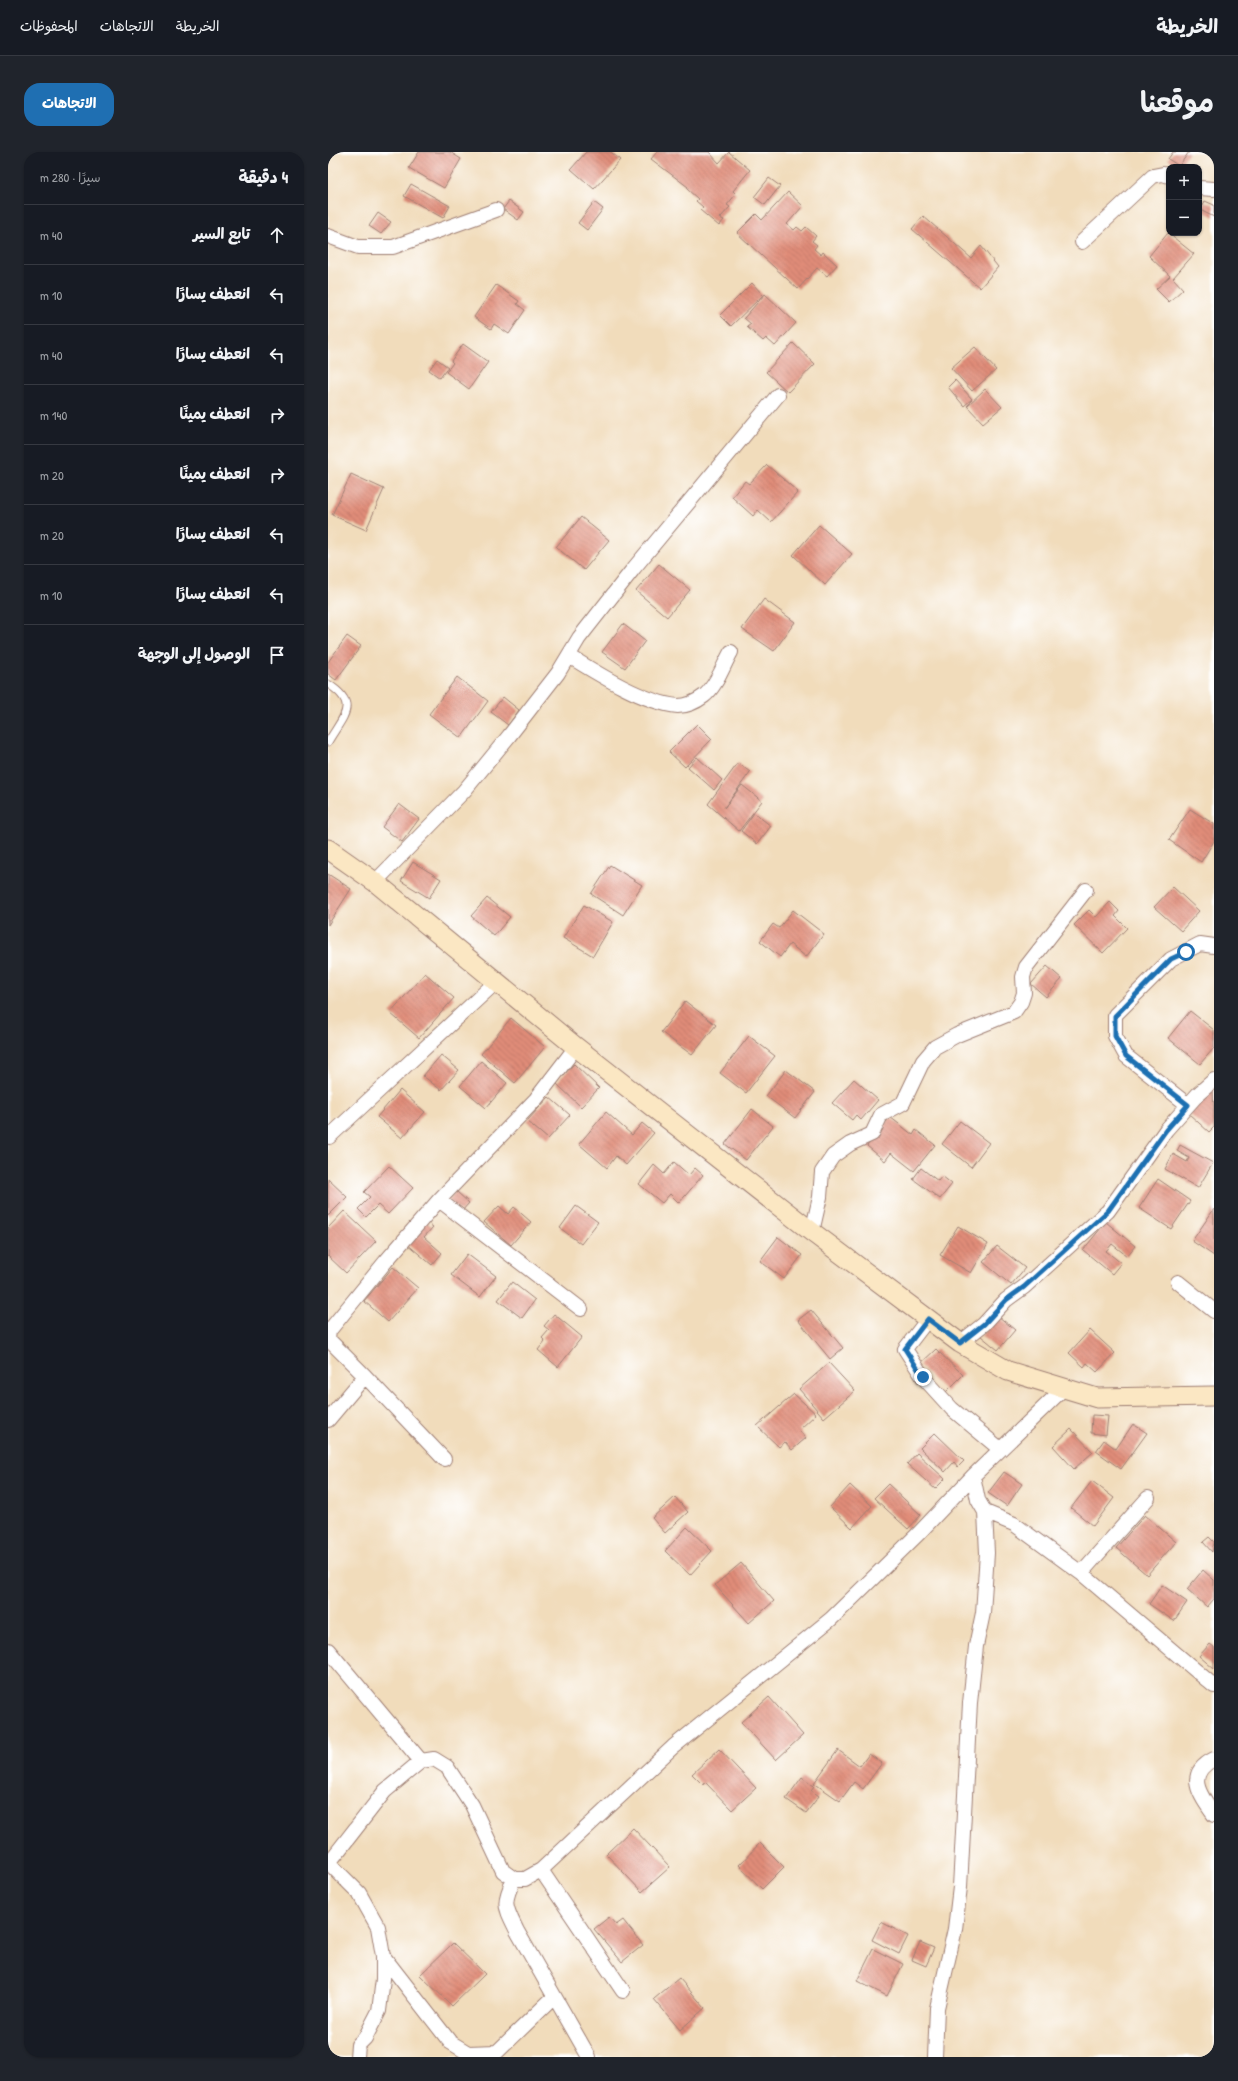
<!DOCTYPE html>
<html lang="ar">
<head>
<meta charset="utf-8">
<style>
	:root { --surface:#171b24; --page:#20242c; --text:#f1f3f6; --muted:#9ea1a6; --line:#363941; --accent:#1f6fb2 }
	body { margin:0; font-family:"Patrick Hand","Playpen Sans Arabic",sans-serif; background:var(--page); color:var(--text); direction:rtl }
	.controls { position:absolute; right:12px; top:12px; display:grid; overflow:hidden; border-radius:8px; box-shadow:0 1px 3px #0004 }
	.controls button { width:36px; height:36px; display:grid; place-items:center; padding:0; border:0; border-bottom:1px solid var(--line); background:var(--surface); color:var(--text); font:20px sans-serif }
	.stop { position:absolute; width:12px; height:12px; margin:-9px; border:3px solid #1f6fb2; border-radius:50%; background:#fff }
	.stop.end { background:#1f6fb2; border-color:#fff; box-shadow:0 1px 4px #0008 }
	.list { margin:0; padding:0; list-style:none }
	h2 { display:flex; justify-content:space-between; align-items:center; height:52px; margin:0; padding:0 16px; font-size:17px }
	h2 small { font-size:13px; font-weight:400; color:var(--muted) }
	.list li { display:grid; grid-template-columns:26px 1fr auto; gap:12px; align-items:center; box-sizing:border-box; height:60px; padding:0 16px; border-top:1px solid var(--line) }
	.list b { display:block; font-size:15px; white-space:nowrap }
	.list em { font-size:13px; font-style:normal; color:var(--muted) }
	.icon { flex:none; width:22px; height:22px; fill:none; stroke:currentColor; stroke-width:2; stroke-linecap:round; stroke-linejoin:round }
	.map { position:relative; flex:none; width:886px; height:1905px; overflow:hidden; direction:ltr; border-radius:16px }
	header { display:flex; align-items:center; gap:24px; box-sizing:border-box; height:56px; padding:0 20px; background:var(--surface); border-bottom:1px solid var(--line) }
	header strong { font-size:19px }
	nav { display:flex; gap:22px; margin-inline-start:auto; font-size:14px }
	.intro { display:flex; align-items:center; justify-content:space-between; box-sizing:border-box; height:96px; padding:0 24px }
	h1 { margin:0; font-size:28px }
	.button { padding:10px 18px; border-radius:16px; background:var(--accent); color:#fff; font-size:14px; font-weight:700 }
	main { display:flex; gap:24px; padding:0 24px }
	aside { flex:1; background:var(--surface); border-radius:16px; box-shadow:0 1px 3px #0004 }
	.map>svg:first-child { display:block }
	.building { fill:url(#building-back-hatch) }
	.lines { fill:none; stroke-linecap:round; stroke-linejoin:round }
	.lane-casing { stroke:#9e7e73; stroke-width:9 }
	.street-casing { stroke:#9e7e73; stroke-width:16 }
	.secondary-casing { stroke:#9e7e73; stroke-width:21 }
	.lane { stroke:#fff; stroke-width:7 }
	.street { stroke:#fff; stroke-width:14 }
	.secondary { stroke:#fbe7c3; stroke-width:19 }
	.route { stroke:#1f6fb2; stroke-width:5 }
</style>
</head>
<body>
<header>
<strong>الخريطة</strong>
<nav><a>الخريطة</a><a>الاتجاهات</a><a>المحفوظات</a></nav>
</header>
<div class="intro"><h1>موقعنا</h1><a class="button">الاتجاهات</a></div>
<main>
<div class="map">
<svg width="886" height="1905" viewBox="0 0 886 1905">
	<defs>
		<pattern id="building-back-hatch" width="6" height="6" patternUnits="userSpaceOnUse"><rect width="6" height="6" fill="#e08c78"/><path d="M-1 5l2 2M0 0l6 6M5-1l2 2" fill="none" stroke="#b87263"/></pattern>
	</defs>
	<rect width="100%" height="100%" fill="#fff"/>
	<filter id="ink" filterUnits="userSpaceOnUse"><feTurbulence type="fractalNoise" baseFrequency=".025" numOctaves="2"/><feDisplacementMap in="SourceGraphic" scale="8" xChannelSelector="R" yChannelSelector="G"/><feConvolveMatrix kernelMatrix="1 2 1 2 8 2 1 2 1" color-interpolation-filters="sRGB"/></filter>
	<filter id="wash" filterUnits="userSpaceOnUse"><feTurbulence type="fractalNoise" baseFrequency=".012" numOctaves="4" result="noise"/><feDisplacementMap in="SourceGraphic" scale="16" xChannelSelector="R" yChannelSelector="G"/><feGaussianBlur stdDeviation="0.9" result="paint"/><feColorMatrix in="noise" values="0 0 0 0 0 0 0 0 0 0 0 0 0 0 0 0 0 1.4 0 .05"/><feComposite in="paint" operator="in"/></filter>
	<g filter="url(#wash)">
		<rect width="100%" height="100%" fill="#f1dcbb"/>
		<g id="blocks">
			<path class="building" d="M91,0H122L133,7L116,36L81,16Z
				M258,0H283L292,8L266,37L243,17Z
				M329,0H381L391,11L401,0L422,18L405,39L408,42L399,53L402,55L392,66L396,68L391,74L372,58L375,55L368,49L370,47L359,37L360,35L323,7Z
				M845,0H861L851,14L840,7Z
				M441,26L452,34L437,53L426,45Z
				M83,32L122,54L115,66L76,44Z
				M460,40L475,54L459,72L466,78L469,75L474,79L478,75L488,84L484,89L489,93L486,97L493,103L495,100L509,113L499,124L489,116L470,137L409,81L428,62L434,68Z
				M181,49L196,60L190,68L175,57Z
				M877,49L886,53V65L872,58Z
				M266,50L275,57L259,78L250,71Z
				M50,61L63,70L53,82L41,74Z
				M595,64L643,106L653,94L670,115L652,136L584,77Z
				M840,81L866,102L845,126L855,137L841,150L828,137L842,124L821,104Z
				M424,131L435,143L403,174L392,163Z
				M168,133L191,149L189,152L197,158L181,182L166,172L163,177L146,165Z
				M437,142L468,171L447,194L438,186L435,189L419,175L423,172L416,166Z
				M465,191L487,212L460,240L438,220Z
				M135,192L160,210L141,237L118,220L125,211L123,209Z
				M647,195L668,218L644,239L623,216Z
				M109,207L120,215L112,226L101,218Z
				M627,228L644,247L636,254L620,235Z
				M657,237L674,255L655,271L639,254Z
				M439,313L470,340L443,370L430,358L425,364L404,345L417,329L421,332Z
				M23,322L56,337L38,378L4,363Z
				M253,365L281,388L256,418L228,395Z
				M491,373L524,402L497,433L465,403Z
				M331,412L362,438L339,465L308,439Z
				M436,447L467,470L446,499L414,477Z
				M295,472L317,489L297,516L274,500Z
				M19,484L33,494L8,528L0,522V510Z
				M129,525L160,549L133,586L101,562Z
				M175,545L191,558L180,573L163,560Z
				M369,572L384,587L357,615L341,600Z
				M369,605L394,628L386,638L360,615Z
				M410,611L422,620L396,656L414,633L434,649L411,679L380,652Z
				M71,652L91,667L74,690L54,675Z
				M862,657L886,672V689L873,710L841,688Z
				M426,661L443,674L429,692L413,679Z
				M85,710L113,727L101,746L73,729Z
				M282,713L314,733L295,763L263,742Z
				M0,722L23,737L0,773Z
				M845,735L871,759L853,779L826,755Z
				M159,746L182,765L166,784L143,764Z
				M782,750L791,759L787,764L799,776L775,801L746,773L761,758L768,765Z
				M256,753L285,770L265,804L235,786Z
				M465,758L496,782L478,805L462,792L452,805L432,789L445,772L451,776Z
				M719,814L734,827L718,845L703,832Z
				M97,821L126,846L91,886L62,861Z
				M357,849L388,873L364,903L333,880Z
				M862,859L886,878V896L872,912L840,886Z
				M183,866L217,895L187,931L153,902Z
				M421,884L447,904L418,941L392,921Z
				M113,903L131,918L113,938L95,924Z
				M153,909L179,931L158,956L132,934Z
				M246,912L271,936L253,955L228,931Z
				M458,918L487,940L467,966L438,944Z
				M526,927L550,948L533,968L528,963L524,968L504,951Z
				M885,935L886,975L881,980L861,962Z
				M72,938L97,960L74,986L49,965Z
				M221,945L242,963L220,987L199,969Z
				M424,957L445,974L418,1008L397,992Z
				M278,960L304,983L314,971L326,981L298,1013L288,1004L279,1016L251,992Z
				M562,965L585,983L588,978L607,993L586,1019L563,1001L557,1009L539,994Z
				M632,969L661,991L643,1015L614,992Z
				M852,993L885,1011L870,1036L837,1017L845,1002L859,1010L861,1006L849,999Z
				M346,1010L361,1023L367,1016L375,1023L351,1051L342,1042L334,1051L311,1032L326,1013L336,1022Z
				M61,1014L85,1036L60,1062L50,1053L38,1065L30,1057L42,1045L36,1040Z
				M593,1016L610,1029L614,1024L624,1032L612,1047L585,1027Z
				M0,1027L19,1045L0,1064Z
				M830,1027L862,1049L843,1077L811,1056Z
				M128,1039L141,1051L133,1060L120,1048Z
				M171,1054L180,1062L186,1055L203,1070L183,1093L156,1070Z
				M248,1054L270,1070L253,1092L232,1076Z
				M886,1057V1104L864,1089Z
				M16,1059L48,1089L18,1121L0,1104V1076Z
				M97,1069L105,1075L96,1085L114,1101L104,1113L78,1091Z
				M778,1070L807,1094L799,1104L784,1092L778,1099L793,1111L784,1122L755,1098Z
				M630,1074L660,1092L643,1121L612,1103Z
				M450,1085L474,1103L456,1127L432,1109Z
				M669,1094L697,1116L683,1133L655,1110Z
				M139,1102L168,1124L152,1145L123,1123Z
				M65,1115L90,1136L60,1170L36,1149Z
				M184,1130L207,1148L194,1166L170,1148Z
				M483,1158L515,1196L502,1207L470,1168Z
				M226,1162L254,1185L230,1215L210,1198L217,1189L214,1186L221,1178L216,1174Z
				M670,1164L687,1178L670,1198L653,1184Z
				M762,1178L787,1201L769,1220L759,1211L756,1215L741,1201Z
				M608,1197L635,1223L618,1240L591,1213Z
				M501,1211L527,1239L496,1266L471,1237Z
				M466,1242L488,1262L471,1278L478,1286L464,1298L457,1290L451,1295L429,1274Z
				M764,1263L780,1264L778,1283L763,1281Z
				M805,1272L819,1281L793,1317L768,1299L776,1288L788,1297Z
				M743,1277L765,1300L746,1317L725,1294Z
				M607,1281L636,1309L630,1315L626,1310L617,1320L592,1296Z
				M589,1301L617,1327L607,1337L579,1312Z
				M676,1320L694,1332L679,1354L660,1341Z
				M764,1329L786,1346L765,1374L743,1356Z
				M560,1332L593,1363L580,1377L546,1346Z
				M522,1333L544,1354L524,1376L502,1355Z
				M347,1345L360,1360L337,1381L324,1366Z
				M817,1363L848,1390L819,1423L788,1396Z
				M359,1375L384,1399L362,1423L337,1399Z
				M881,1385L886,1390L884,1400L875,1390Z
				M413,1411L446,1449L421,1471L387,1433Z
				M875,1418L886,1428V1447L879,1455L859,1437Z
				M834,1433L859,1450L846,1469L821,1452Z
				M882,1492L886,1495V1517L871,1504Z
				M441,1545L475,1583L448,1608L413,1570Z
				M391,1597L428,1636L404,1658L377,1630L375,1633L364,1622Z
				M510,1598L532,1614L541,1602L554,1611L535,1637L526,1630L512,1649L486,1631Z
				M474,1625L486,1634L483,1638L491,1644L478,1661L458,1647Z
				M305,1676L342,1715L314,1740L278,1702Z
				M432,1691L456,1715L434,1737L411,1713Z
				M281,1765L288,1773L295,1768L315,1793L294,1810L266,1777Z
				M553,1770L580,1784L571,1802L544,1788Z
				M592,1790L606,1796L598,1814L584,1808Z
				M125,1791L157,1822L124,1854L92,1823Z
				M545,1797L575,1812L559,1844L529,1829Z
				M351,1826L377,1856L352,1878L326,1847Z"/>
		</g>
	</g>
	<g filter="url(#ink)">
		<use href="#blocks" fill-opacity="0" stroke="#9e7e73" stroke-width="1"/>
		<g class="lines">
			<defs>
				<path id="lane" d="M0,532C32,552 15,564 0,590"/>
				<path id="street" d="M871,36L886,37
					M0,84L30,95H65L168,58
					M754,90L825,24L835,22L841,24
					M241,504C270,522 316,551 350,554C359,554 368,550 376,544C388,535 395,514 403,500
					M47,730L136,639L181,584L230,521L251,486L306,416L450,243
					M860,953L798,904L787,884V863L843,807L872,792L886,794
					M1,985L168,830
					M111,1048L253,1157
					M484,1080L492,1045L494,1020L505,1004L522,992L544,982L553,963L575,951L595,909L607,895L629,883L686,860L693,850L696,841L695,825L698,815L758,738
					M850,1130L886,1159
					M600,1167L577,1197L595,1225L624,1257L672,1297
					M632,1191L656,1172L678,1148L696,1135L780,1059L838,978L870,942L886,928
					M37,1224L116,1307
					M0,1268L37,1224L0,1187L1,1179L58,1109L111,1048L208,947L248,895
					M657,1360L686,1372L753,1421L886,1534
					M753,1421L820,1346
					M0,1498L93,1609
					M886,1607C857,1622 871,1642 886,1663
					M1,1711L31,1741L50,1775L55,1804V1827L51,1859L37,1886L30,1893L29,1905
					M0,1712L57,1639L93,1609L106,1607L119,1615L144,1653L175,1719L186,1727H197L213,1718L345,1595L503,1467L591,1381L645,1324L736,1236
					M213,1718L295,1839
					M186,1727C174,1752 177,1754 189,1779L261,1905
					M55,1804L122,1890L140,1901L169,1900L226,1845
					M607,1905L609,1856L627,1777L632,1735L642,1551L648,1494L655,1461L659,1401L657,1360L650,1348L645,1324"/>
				<path id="secondary" d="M0,697L47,730L248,895L484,1080L632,1191L680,1219L769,1246L886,1244"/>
			</defs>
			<use href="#lane" class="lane-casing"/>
			<use href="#street" class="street-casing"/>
			<use href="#secondary" class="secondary-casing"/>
			<use href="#lane" class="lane"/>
			<use href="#street" class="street"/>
			<use href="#secondary" class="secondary"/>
		</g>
	</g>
	<g class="lines" filter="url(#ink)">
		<path class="route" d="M595,1225L577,1197L600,1167L632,1191L656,1172L678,1148L696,1135L780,1059L838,978L860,953L798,904L787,884V864L843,807L858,800"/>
	</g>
</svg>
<div class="controls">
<button>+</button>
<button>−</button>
</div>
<div class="stop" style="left:858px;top:800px"></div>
<div class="stop end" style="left:595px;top:1225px"></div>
</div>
<aside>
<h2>4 دقيقة<small>سيرًا · 280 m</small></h2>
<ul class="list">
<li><svg class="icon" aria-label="ahead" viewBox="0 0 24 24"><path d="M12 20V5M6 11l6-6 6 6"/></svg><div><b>تابع السير</b></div><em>40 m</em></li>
<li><svg class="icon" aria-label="left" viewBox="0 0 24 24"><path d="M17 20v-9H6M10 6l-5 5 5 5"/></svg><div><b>انعطف يسارًا</b></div><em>10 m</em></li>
<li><svg class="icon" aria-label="left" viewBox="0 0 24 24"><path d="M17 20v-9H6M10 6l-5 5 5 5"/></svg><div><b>انعطف يسارًا</b></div><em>40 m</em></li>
<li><svg class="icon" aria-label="right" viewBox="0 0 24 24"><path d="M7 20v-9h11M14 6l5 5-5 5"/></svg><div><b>انعطف يمينًا</b></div><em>140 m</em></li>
<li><svg class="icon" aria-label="right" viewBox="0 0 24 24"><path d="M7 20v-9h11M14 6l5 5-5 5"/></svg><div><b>انعطف يمينًا</b></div><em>20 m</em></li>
<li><svg class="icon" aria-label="left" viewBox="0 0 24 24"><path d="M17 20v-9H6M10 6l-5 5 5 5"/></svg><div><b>انعطف يسارًا</b></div><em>20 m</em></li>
<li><svg class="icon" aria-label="left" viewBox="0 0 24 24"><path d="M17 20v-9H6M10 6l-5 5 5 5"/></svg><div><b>انعطف يسارًا</b></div><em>10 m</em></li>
<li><svg class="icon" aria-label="arrive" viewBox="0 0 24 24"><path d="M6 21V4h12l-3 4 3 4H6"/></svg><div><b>الوصول إلى الوجهة</b></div></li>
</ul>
</aside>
</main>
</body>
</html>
